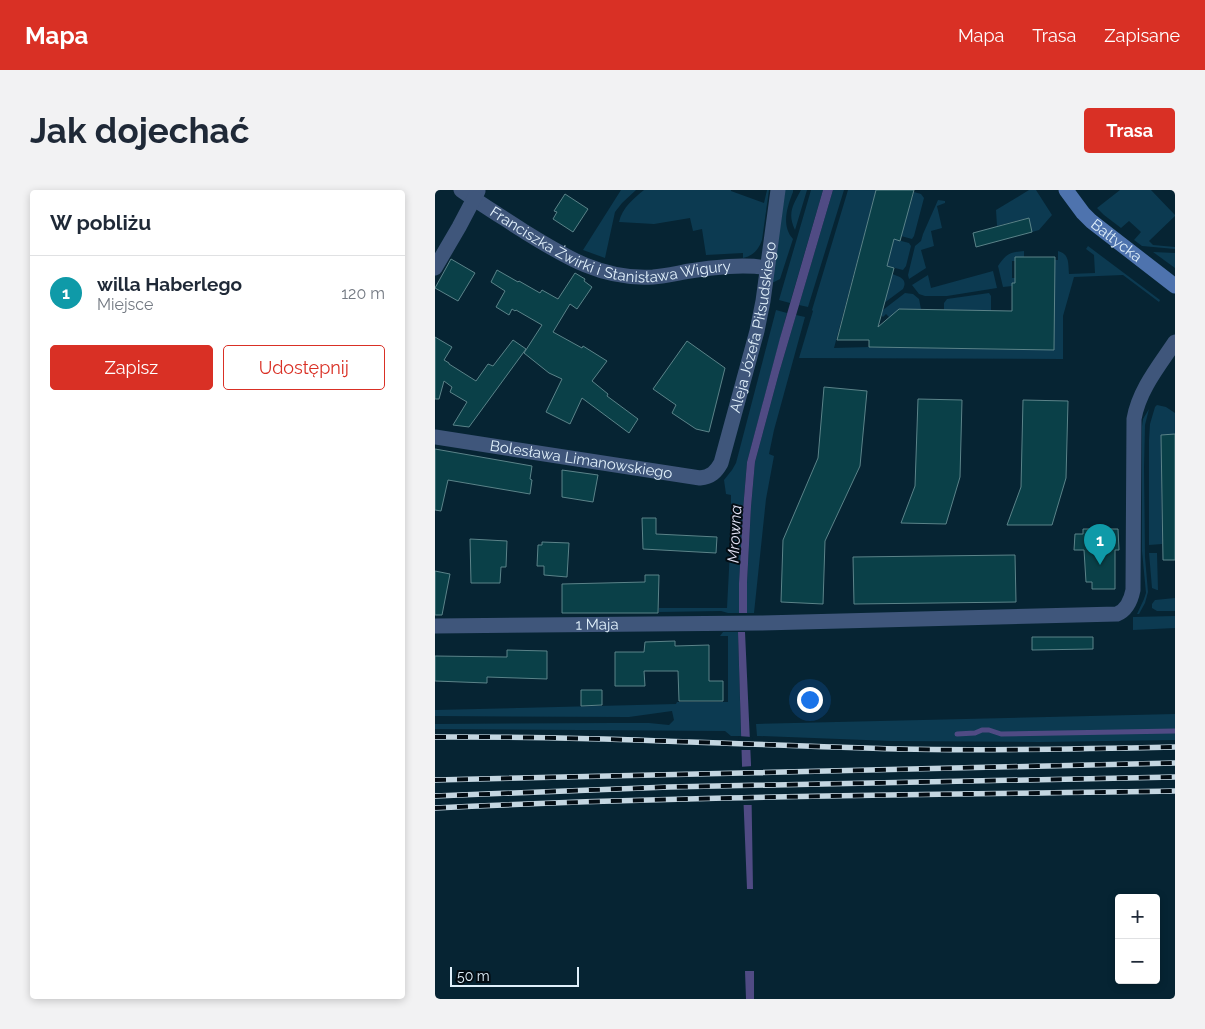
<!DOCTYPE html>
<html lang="pl">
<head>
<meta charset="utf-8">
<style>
	:root { --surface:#fff; --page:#f2f2f3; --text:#1f2937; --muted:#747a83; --line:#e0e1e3; --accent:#d93025 }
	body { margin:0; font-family:Raleway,sans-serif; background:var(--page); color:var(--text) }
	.controls { position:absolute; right:15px; bottom:15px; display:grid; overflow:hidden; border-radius:5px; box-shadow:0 2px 8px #0003 }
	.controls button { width:45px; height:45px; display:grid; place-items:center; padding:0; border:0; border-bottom:1px solid var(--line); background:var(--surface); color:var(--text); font:25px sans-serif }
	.scale { position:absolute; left:15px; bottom:12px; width:129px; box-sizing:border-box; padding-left:5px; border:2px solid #e0f0fb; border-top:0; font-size:14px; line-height:18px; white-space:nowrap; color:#e0f0fb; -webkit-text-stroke:4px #030c13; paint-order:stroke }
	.you { position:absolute; left:374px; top:509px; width:18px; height:18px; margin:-12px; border:4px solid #fff; border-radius:50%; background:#1a73e8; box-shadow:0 0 0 8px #1a73e833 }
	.badge { display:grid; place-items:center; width:32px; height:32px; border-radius:50%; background:var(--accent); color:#fff; font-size:16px; font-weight:700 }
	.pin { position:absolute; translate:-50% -41px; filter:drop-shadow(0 1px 2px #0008) }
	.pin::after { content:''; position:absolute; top:26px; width:18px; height:15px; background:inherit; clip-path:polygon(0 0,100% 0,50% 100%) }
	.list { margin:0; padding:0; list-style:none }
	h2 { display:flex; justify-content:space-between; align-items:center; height:65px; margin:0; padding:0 20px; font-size:21px }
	h2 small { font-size:16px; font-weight:400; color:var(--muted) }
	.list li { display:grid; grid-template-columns:32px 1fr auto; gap:15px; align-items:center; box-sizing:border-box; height:75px; padding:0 20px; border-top:1px solid var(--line) }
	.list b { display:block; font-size:19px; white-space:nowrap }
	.list p { margin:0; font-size:16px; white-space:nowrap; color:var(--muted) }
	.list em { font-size:16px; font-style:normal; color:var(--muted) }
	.actions { display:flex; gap:10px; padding:15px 20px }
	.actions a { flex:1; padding:11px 0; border:1px solid var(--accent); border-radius:5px; text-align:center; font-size:18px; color:var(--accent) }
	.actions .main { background:var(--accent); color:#fff }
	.map { position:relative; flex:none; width:740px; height:809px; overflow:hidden; border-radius:5px }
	header { display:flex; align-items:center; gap:30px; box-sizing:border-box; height:70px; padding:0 25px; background:var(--accent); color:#fff }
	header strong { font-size:24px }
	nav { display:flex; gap:28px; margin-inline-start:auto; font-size:18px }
	.intro { display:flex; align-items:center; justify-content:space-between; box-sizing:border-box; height:120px; padding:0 30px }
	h1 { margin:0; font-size:35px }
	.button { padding:12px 22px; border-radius:5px; background:var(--accent); color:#fff; font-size:18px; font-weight:700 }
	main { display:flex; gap:30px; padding:0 30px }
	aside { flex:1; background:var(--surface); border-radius:5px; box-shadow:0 2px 8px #0003 }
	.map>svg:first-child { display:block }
	.green { fill:#0c3a51 }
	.water { fill:#504b84 }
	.pier { fill:#062433 }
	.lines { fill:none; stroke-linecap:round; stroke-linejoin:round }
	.stream { stroke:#504b84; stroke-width:5 }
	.building { fill:#0a4048; stroke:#5b8389 }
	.street { stroke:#3f567b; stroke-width:15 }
	.secondary { stroke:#4e73ae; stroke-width:15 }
	.rail-casing { stroke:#c4d6e1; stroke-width:5.5 }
	.rail { stroke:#030c13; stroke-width:4; stroke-dasharray:11; stroke-linecap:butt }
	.labels { text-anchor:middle; stroke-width:4; stroke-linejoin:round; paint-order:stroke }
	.street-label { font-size:15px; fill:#e0f0fb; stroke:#030c13 }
	.water-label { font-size:16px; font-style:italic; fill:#e0e0f2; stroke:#030c13 }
</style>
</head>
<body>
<header>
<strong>Mapa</strong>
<nav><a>Mapa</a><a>Trasa</a><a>Zapisane</a></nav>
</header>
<div class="intro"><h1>Jak dojechać</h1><a class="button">Trasa</a></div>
<main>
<aside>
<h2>W pobliżu<small></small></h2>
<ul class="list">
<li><span class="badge" style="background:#0f9aa8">1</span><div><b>willa Haberlego</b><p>Miejsce</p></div><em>120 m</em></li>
</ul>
<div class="actions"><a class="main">Zapisz</a><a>Udostępnij</a></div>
</aside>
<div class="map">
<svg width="740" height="809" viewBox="0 0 740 809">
	<rect width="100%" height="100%" fill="#062433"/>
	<path class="green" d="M186,0H201L187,13L180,22L170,68L148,60Z
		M209,0H296V1L329,13L332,0H334L327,50C324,59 318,66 308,68V63L271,65L267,39L258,41L255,28L219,34L184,32C187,18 199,8 209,0Z
		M350,0H358V2C352,17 346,36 358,49L345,89L337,93Z
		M366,0H372L360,40C352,23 358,15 366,0Z
		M376,0H388L355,113L344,110Z
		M398,0H409L373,117L364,115Z
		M413,0H441L399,158L434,157L619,160L620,70H623V61C635,64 633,74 634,84L660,83L659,65L651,59L653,56L725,110L724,112L688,85L639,87L628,126V169L364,168L378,121L377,120Z
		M594,0H601L617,25L604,40L597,42L593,28L562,36L561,20Z
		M685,0H716L740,25V26L714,51L718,55L740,57V59L707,56L699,50L706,42L694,31L686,38L669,25L662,18Z
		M479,2L486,4L489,8L479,46L477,49L466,46L468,15L475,16Z
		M503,10L510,11V13L502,16L507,38L496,41L499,56L486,60L491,78L474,89L473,85L480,56L486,51L488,44Z
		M459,49L474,53L476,56L471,76L468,80L452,76Z
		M589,61V67H580V71H577V88H580V93L577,96L568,97L563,76C571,64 575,62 589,61Z
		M718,62L740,63V78Z
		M558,81L562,98L512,106H490L484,104L477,95L493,85L496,98Z
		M457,84C465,87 473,89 468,99L445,116Z
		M470,103L478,104L484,109L486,119H468V127H454L451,124L448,127L444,123Z
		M554,103L556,106V121L509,120V113L512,109Z
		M341,120L352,123L312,272L308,320L304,393V423H293L286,421L224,422V418H292L295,360L296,359V305L291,304L289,290L297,280L301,273Z
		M361,125L370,127L339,240L334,264L339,266L331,309L319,423H312V393L316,317L320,272L344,183Z
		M722,215L731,217L740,223V244L726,245L727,354L714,355V250L715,234L720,217Z
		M714,219L710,235L709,277L710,367L713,402L710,413L704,424H702L709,409L711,403L707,361V236L708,229Z
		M714,363H722L723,400H722L717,398Z
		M740,408V421H722L717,418V414L720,410Z
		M740,426V438L698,440V427Z
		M288,442H303L306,546H296L290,541L0,539V534L179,533H214L234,535L239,530L237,521L194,527L0,526V520L241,514L242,512H293V446H285Z
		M740,524V550L604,552L456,551L324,546H322L321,534Z"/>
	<path class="water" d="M388,0H398L344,183L320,272L316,317L312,393V423H304V393L308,320L312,272L345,148Z
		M303,442H310L316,574L318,699H312L307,575Z
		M310,781H319V809H311Z"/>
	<path class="pier" d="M303,546L317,547L318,560H304Z
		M318,576V615H306L304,577Z"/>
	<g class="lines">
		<path class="stream" d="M522,544L540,543L547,540H554L566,544L740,541"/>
	</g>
	<path class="building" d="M441,0H479L465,51L459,49L452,76L459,78L443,137L464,119L577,121V93H580V67H620L619,160L434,157V150H402Z
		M130,4L153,19L138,42L118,29L122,22L119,21Z
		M594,28L597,42L541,57L538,43Z
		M16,69L40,83L23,111L0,98Z
		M62,80L83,92L84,91L105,103L107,100L123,109L140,83L150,89L149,91L157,97L142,119L135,114L118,142L147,158L148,156L172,171L157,191L173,204L172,206L203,229L194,243L147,208L135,234L111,222L127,189L114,183L89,163L107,135L81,120L80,121L77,119L74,125L61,117L70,101L56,92Z
		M0,147L17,157L9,170L14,173V174L41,191L53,174L58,176L78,150L91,159L34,237L18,235L32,212L15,202L17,197L9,191L4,209H0Z
		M252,151L290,178L274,242L261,239L237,223L241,215L218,199Z
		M389,197L432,201L425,276L390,351L388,414L346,412L348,350L383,268Z
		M483,209L527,210L525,287L511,334L466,333L480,296Z
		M588,210L633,211L631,288L617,335H572L586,297Z
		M740,244V370H728L726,245Z
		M0,259L97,276L95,289L97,290L95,304L13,290L6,321L0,320Z
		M127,280L163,285L158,312L127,307Z
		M207,328H221V344L282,347L281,363L208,359Z
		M648,339H683L684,360H680V399H657V392H651L649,360H639L640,344H648Z
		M35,349L72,351L71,377H66L65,393H36Z
		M107,352L134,353L132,387L109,385V376H102L103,355H107Z
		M580,365L581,412L419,414L418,367Z
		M0,381L15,384L7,425H0Z
		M210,385H224L223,423H127V394L210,392Z
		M597,447H658V459L597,460Z
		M240,451V456L274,455V491H288V511H244L243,481H209L210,496H180V462H209L210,452Z
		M72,460L112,461V489L52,487V493L0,491V466L72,467Z
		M146,500H167V515L146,516Z"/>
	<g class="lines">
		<g class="street">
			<path id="s1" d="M26,0C46,14 67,27 87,40C129,66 166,90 218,87C230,86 243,83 255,81C277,77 311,74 332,78"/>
			<path d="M0,78L24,37L43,1"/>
			<path id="s2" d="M0,247L265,288C276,287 281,282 286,273L322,141L328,111L343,0"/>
			<path id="s3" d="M0,436L326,433L682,424C692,420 696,410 698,400L699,229C704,200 724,176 740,152"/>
		</g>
		<path class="secondary" id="s4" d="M631,0L648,23L656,31L740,96"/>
		<defs>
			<path id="rail" d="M0,547C155,546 310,555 464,559C556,561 648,559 740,557
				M0,590L740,573
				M0,606L234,597L740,587
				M0,618C246,606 493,605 740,601"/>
		</defs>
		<use href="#rail" class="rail-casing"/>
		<use href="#rail" class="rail"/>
	</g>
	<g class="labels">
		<g class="street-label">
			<text dy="5" stroke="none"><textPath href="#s1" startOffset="165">Franciszka Żwirki i Stanisława Wigury</textPath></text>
			<text dy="5" stroke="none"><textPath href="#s4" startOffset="72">Bałtycka</textPath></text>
			<text dy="5" stroke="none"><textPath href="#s2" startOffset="435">Aleja Józefa Piłsudskiego</textPath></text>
			<text dy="5" stroke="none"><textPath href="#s2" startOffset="148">Bolesława Limanowskiego</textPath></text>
			<text dy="5" stroke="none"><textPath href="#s3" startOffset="162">1 Maja</textPath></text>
		</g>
		<g class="water-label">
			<text transform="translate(299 344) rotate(-87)" y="6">Mrowna</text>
		</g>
	</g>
</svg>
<div class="controls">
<button>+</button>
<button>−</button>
</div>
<div class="scale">50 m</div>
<div class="you"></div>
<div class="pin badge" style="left:665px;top:375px;background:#0f9aa8">1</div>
</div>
</main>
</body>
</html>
